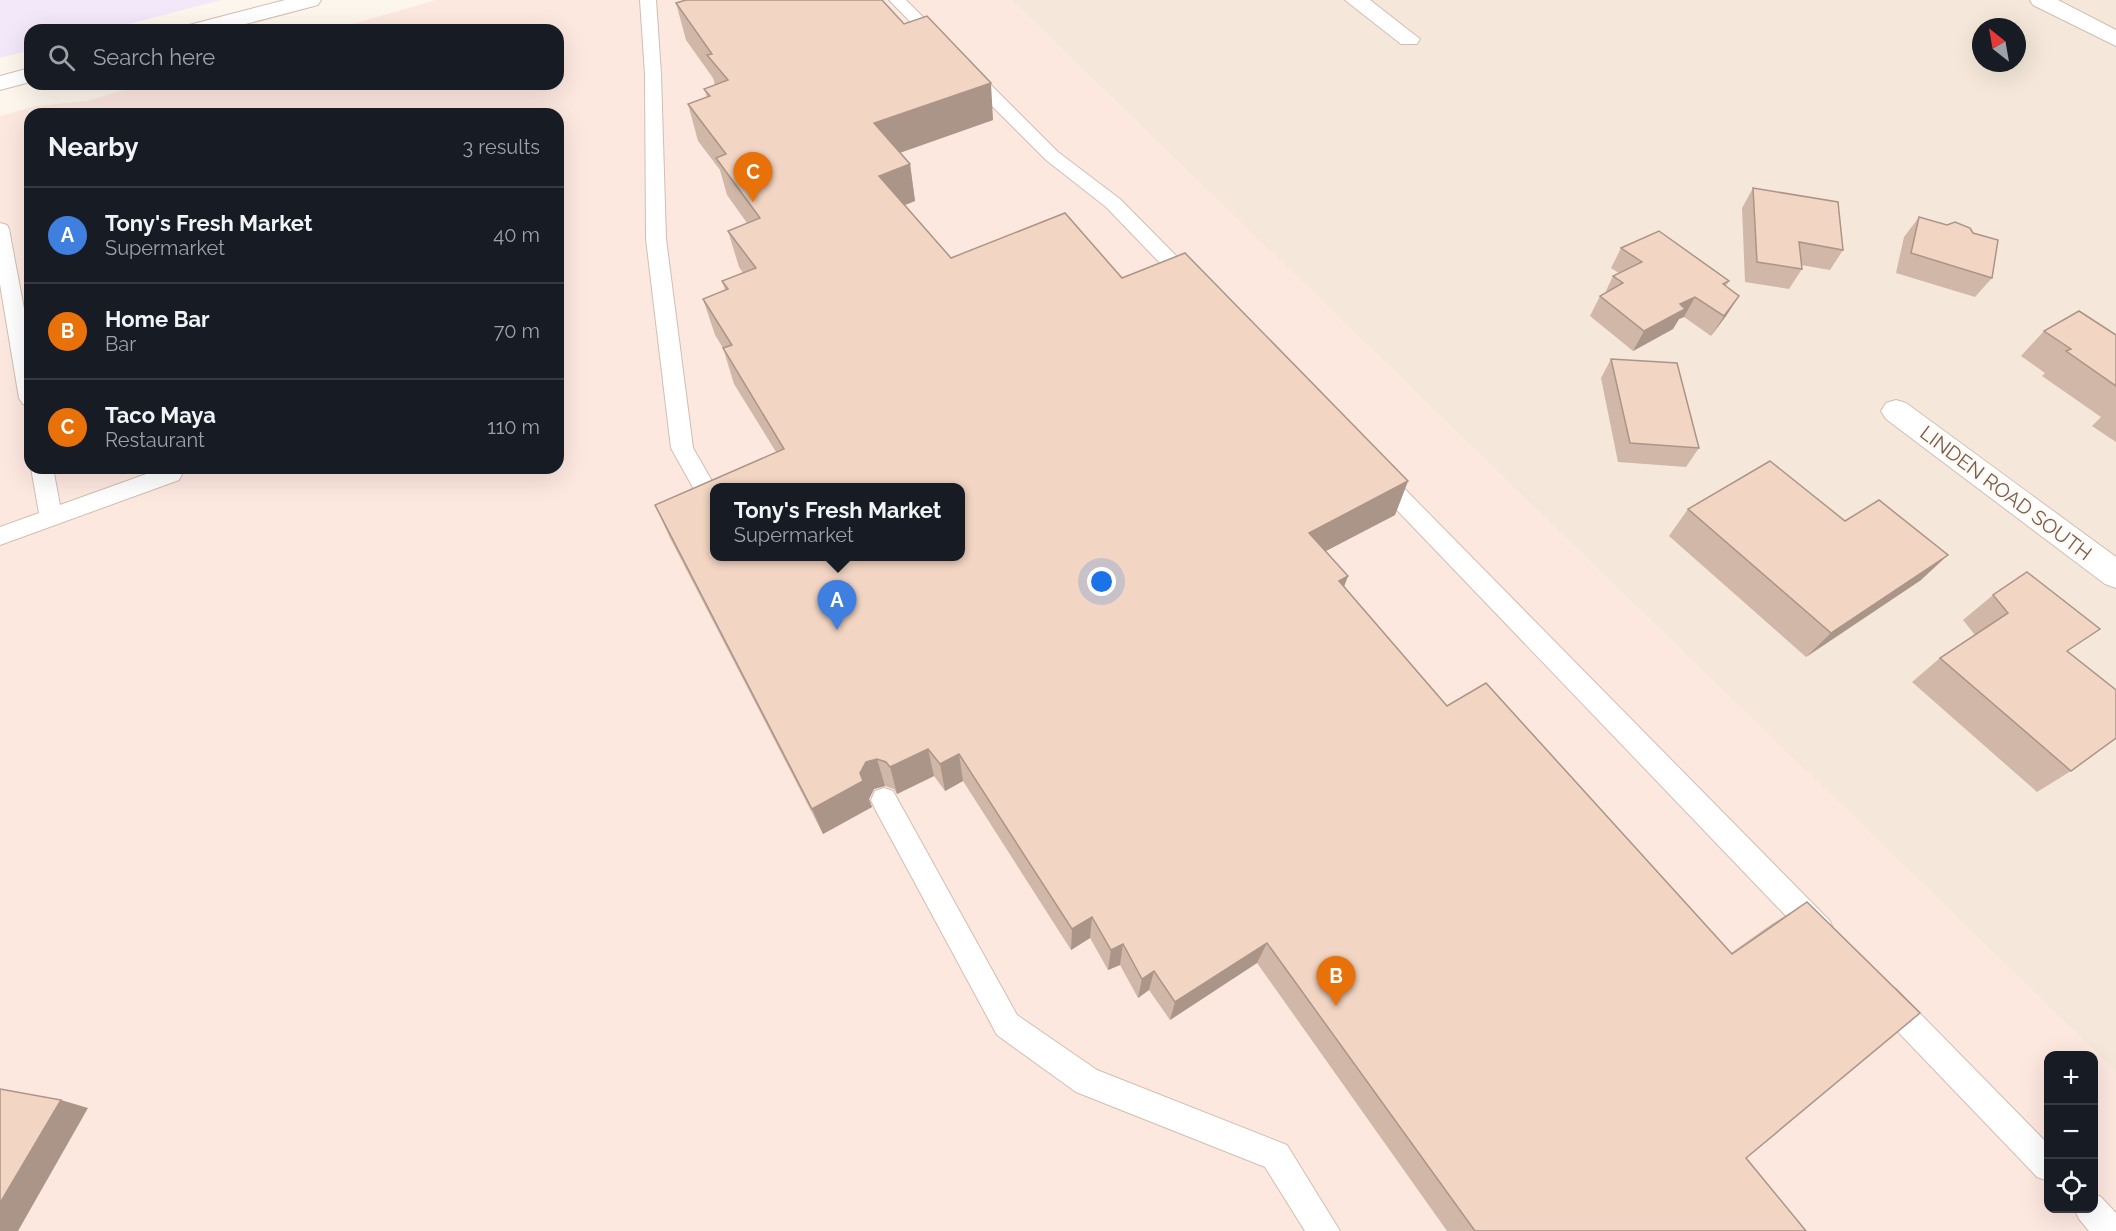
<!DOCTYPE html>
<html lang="en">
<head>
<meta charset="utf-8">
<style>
	:root { --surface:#171b24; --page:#242831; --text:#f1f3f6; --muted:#9ea1a6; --line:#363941; --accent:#ea580c }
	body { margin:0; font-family:Raleway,sans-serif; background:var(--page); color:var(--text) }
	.controls { position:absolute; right:18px; bottom:18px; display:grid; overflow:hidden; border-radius:12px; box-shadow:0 6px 24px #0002 }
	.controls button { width:54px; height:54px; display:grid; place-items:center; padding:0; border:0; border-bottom:2px solid var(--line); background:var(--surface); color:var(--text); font:30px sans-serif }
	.compass { position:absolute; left:1972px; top:18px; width:54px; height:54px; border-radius:50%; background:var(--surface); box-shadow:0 6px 24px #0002; rotate:329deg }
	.you { position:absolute; left:1102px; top:582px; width:21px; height:21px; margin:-15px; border:4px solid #fff; border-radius:50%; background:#1a73e8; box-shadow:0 0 0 9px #1a73e833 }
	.badge { display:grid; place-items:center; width:39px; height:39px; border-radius:50%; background:var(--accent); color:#fff; font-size:20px; font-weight:700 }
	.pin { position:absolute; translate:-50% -50px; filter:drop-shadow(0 2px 3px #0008) }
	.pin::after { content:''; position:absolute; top:32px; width:21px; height:18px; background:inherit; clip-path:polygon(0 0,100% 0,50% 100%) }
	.popup { position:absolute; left:710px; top:483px; width:255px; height:78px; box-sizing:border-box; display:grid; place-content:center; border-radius:12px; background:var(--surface); filter:drop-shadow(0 2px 4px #0005); font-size:20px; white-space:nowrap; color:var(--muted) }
	.popup b { font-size:22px; color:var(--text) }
	.popup::after { content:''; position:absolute; left:50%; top:100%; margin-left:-12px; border:12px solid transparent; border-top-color:var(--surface) }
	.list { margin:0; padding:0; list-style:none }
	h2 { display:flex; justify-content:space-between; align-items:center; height:78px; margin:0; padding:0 24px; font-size:26px }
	h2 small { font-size:20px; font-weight:400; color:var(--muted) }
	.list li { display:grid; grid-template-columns:39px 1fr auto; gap:18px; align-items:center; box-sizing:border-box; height:96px; padding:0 24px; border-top:2px solid var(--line) }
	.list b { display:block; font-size:22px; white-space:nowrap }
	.list p { margin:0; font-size:20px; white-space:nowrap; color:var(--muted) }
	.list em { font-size:20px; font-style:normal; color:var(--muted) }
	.icon { flex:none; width:33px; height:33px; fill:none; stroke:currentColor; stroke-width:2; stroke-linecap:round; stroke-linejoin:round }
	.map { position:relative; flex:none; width:2116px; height:1231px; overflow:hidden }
	.search { position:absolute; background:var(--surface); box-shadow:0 6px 24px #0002; left:24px; top:24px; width:540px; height:66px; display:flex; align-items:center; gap:15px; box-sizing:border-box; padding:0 21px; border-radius:18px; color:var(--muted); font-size:22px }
	.panel { position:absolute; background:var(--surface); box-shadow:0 6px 24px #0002; left:24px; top:108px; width:540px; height:366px; border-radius:18px }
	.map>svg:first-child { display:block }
	.residential { fill:#f5e8da; fill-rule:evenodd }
	.commercial { fill:#fde8e0; fill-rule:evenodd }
	.education { fill:#f3e8fa }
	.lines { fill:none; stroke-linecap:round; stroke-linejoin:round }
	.service-casing { stroke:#d1beb0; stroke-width:2 }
	.minor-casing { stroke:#d1beb0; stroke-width:2 }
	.tertiary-casing { stroke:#d1beb0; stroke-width:2 }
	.service { fill:#fff; fill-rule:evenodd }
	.minor { fill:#fff; fill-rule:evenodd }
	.tertiary { fill:#fff; fill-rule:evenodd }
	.wall { fill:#d1b7a8 }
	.shaded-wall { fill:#aa9588 }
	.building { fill:#f3d5c3; stroke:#aa9588; stroke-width:1.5; fill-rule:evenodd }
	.labels { text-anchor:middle; stroke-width:4.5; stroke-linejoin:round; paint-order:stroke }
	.street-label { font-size:20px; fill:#7a5c4d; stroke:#fffaf3 }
</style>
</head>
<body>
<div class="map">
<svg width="2116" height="1231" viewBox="0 0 2116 1231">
	<rect width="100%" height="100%" fill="#fdf6ec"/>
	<path class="residential" d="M1011,0H2116V1072ZM1981,27H2017V63H1981Z"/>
	<path class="commercial" d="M436,0H1011L2116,1072V1231H0V116L36,106L87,101L145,84H558V30H332ZM30,114H558V468H30ZM714,488H960V556H714ZM2048,1056H2094V1208H2048Z"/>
	<path class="education" d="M0,0H221L106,30H30V50L0,58Z"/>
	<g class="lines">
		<defs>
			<path id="service" d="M640,0H656L661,74L666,239L693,448L716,488L714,514L706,511L671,448L646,239L645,74Z
				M889,0H906L946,40L948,43L946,46H934Z
				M968,67L974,68L1058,152L1120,199L1198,278L1201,283L1198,288H1184L1106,207L1046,160L962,76L960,72Z
				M0,223L7,225L9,229L30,341V406L23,404L19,398L0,284Z
				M1378,467L1386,470L1830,921L1834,931L1830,941L1820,945L1810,941L1370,482L1367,476L1370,470Z
				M31,468H53L60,505L163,468H179L182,474L179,480L0,545V527L39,513Z
				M884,788L893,791L1017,1015L1097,1070L1287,1145L1340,1231H1305L1265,1167L1076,1092L997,1035L875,809L871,800L875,791Z
				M1886,984L1896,989L2048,1144V1181L2037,1177L1876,1009L1871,999L1876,989Z
				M2094,1194L2101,1197L2116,1213V1231H2089L2079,1219L2074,1208H2094Z"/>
			<path id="minor" d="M1345,0H1370L1420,39L1417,44H1401Z
				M2030,0H2058L2116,30V46L2033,5Z
				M1896,400L1906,403L2116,557V588L2105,584L1886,419L1881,411L1886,403Z"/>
			<path id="tertiary" d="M285,0H321L318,5L223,30H186L189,25Z
				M30,68V82L0,90V76Z"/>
		</defs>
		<use href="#service" class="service-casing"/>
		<use href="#minor" class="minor-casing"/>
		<use href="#tertiary" class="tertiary-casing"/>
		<use href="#service" class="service"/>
		<use href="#minor" class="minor"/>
		<use href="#tertiary" class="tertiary"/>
	</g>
	<path class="wall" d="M676,3L993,120L900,153L910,164L915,201L905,205L951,258L1122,278L1408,481L1395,515L1326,551L1348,576L1344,586L1447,706L1731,953L1772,924L1807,902L1746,1158L1806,1231H1447L1257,963L1170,1020L1149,990L1138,998L1120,965L1108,970L1090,938L1071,950L963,781L945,791L934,776L897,794L894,789L885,786L874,789L869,799L872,807L823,834L670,538L655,505L776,452L734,384L723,348L715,335L703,299L725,290L722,281L743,273L739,267L728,231L747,223L727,195L720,170L698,141L688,104L707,97L704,89L715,85L713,78L686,40Z
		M1753,188L1843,250L1830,270L1801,265L1802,269L1789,289L1745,282L1742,208Z
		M1919,217L1992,278L1975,297L1896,273L1904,237Z
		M1621,248L1729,281L1726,286L1739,296L1726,316L1711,336L1684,317L1679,319L1673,329L1633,351L1590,316L1600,296L1605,293L1613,276L1619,273L1611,268Z
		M2044,331L2116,335V442L2092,426L2101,417L2042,376L2045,373L2021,356Z
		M1611,359L1699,448L1686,467L1618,462L1601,378Z
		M1688,509L1921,580L1806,657L1669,536Z
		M1993,595L2068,652L2071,771L2037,792L1912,682L1940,658L1975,635L1963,620Z"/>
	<path class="shaded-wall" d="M991,83L993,120L879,160L874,123Z
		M910,164L915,201L885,213L879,176Z
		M1739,296L1726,316L1711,336L1724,316Z
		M1695,297L1684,317L1679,319L1673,329L1633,351L1644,331L1680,304Z
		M1408,481L1395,515L1299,565L1309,533Z
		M1948,555L1921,580L1806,657L1831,633Z
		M1348,576L1336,608L1339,581Z
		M928,749L934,776L897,794L890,767Z
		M959,754L963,781L945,791L940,764Z
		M877,759L885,786L874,789L869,799L872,807L823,834L812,809L866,762Z
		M1092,917L1090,938L1071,950L1072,929Z
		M1267,943L1257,963L1170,1020L1175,1002Z
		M1123,944L1120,965L1108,970L1111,950Z
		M1154,971L1149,990L1138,998L1142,979Z
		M61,1100L88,1108L18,1231H0V1203Z"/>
	<path class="building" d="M686,0H882L904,24L927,16L991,83L874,123L910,164L879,176L951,258L1065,213L1122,278L1185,253L1408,481L1309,533L1348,576L1339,581L1447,706L1486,683L1732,954L1807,902L1920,1013L1746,1158L1806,1231H1475L1267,943L1175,1002L1154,971L1142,979L1123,944L1111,950L1092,917L1072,929L959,754L940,764L928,749L890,767L886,762L877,759L866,762L860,773L863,781L812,809L655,505L784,449L723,348L732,345L703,299L728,289L722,281L756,268L728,231L760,218L716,158L726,154L688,104L710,96L704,89L728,80L707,55L712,54L676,3ZM714,488H960V556H714Z
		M1753,188L1838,202L1843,250L1799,242L1802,269L1757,262Z
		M1919,217L1947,225L1955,222L1970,228L1973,233L1998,240L1992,278L1911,253Z
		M1659,231L1729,281L1723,284L1739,296L1724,316L1695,297L1680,304L1685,309L1644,331L1600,296L1623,283L1613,276L1642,262L1621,248Z
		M2079,311L2116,335V386L2066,351L2071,349L2044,331Z
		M1611,359L1677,363L1699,448L1630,443Z
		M1770,461L1845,521L1879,500L1948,555L1831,633L1688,509Z
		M2027,572L2100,629L2067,651L2116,690V738L2071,771L1940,658L2008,613L1993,595Z
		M0,1089L61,1100L0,1203Z"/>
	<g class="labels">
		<g class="street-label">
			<text transform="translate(2006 493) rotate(37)" y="7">LINDEN ROAD SOUTH</text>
		</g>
	</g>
</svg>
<div class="controls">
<button>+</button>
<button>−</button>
<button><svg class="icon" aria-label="locate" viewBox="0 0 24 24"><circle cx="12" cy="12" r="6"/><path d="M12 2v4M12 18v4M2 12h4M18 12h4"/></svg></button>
</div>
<svg class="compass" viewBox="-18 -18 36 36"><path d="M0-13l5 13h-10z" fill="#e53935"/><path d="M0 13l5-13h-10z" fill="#9ea1a6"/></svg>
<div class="you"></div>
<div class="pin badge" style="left:837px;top:630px;background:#3f7fe0">A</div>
<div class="popup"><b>Tony's Fresh Market</b>Supermarket</div>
<div class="pin badge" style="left:1336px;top:1006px;background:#e8710a">B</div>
<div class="pin badge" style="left:753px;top:202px;background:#e8710a">C</div>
<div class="search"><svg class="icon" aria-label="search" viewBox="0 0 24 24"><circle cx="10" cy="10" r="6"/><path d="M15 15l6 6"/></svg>Search here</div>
<section class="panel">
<h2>Nearby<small>3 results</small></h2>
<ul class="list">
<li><span class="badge" style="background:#3f7fe0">A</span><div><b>Tony's Fresh Market</b><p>Supermarket</p></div><em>40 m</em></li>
<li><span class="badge" style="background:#e8710a">B</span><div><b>Home Bar</b><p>Bar</p></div><em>70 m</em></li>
<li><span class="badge" style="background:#e8710a">C</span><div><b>Taco Maya</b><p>Restaurant</p></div><em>110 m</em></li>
</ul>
</section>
</div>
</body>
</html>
